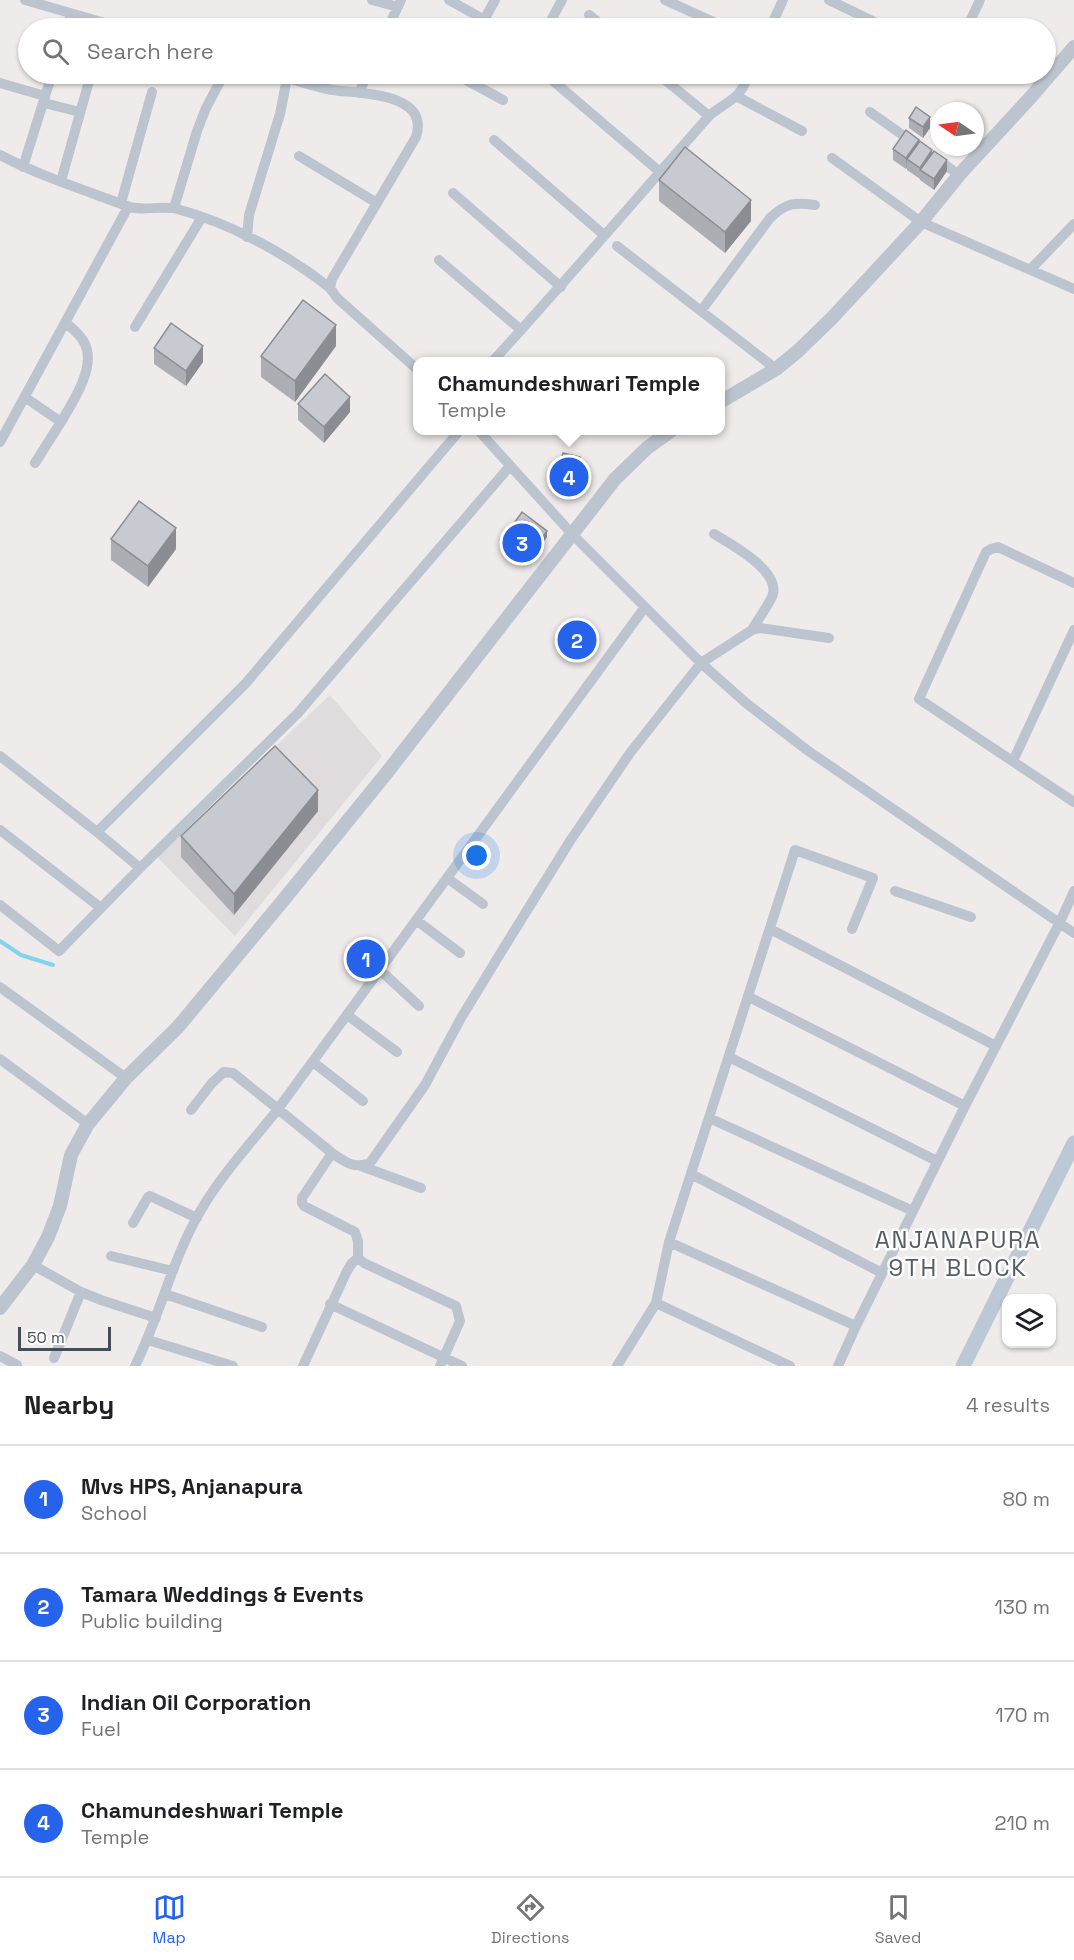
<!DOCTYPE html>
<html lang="en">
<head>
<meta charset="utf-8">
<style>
	:root { --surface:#fff; --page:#f6f6f6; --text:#202124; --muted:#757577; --line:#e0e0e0; --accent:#2563eb }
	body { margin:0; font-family:"Space Grotesk",sans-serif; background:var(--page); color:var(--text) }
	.controls { position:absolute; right:18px; bottom:18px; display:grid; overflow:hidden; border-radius:12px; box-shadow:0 2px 4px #0004 }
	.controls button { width:54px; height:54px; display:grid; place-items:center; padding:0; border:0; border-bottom:2px solid var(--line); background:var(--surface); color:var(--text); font:30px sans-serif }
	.compass { position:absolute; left:930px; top:102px; width:54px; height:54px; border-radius:50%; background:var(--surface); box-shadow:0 2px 4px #0004; rotate:283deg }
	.scale { position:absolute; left:18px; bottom:15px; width:93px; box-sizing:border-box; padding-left:6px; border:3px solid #444e59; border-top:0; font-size:16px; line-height:21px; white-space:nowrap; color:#444e59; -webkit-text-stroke:4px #fff; paint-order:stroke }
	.you { position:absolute; left:477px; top:856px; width:21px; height:21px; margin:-15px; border:4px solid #fff; border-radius:50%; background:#1a73e8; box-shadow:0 0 0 9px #1a73e833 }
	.badge { display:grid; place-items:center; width:39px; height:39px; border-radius:50%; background:var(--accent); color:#fff; font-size:20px; font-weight:700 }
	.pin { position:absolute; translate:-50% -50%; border:3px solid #fff; box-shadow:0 2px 6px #0006 }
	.popup { position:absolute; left:413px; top:357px; width:312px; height:78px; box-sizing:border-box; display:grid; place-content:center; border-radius:12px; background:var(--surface); filter:drop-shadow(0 2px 4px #0005); font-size:20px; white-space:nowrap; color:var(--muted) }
	.popup b { font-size:22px; color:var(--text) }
	.popup::after { content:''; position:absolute; left:50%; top:100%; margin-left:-12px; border:12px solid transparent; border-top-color:var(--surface) }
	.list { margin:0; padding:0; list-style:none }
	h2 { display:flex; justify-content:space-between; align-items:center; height:78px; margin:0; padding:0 24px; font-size:26px }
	h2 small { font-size:20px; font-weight:400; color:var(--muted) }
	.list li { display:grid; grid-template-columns:39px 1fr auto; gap:18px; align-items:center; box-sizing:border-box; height:108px; padding:0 24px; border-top:2px solid var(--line) }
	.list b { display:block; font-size:22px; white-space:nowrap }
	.list p { margin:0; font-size:20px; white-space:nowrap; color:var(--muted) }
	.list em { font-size:20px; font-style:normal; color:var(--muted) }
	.icon { flex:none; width:33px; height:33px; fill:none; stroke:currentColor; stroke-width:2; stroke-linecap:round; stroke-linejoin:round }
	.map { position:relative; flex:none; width:1074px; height:1366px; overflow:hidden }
	.search { position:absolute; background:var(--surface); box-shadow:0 2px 4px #0004; left:18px; right:18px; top:18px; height:66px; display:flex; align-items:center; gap:15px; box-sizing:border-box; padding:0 21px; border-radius:33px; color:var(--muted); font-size:22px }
	.sheet { height:510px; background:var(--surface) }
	nav { display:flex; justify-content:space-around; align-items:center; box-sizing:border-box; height:84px; border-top:2px solid var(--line); background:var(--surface); font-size:16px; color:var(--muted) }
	nav a { display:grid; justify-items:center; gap:3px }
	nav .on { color:var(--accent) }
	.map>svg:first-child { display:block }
	.education { fill:#e0dcdd }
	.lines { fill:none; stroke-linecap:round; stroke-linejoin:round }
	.stream { stroke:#82d3ee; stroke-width:4 }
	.minor { stroke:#bcc5cf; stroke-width:10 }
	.tertiary { stroke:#bcc5cf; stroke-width:14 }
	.secondary { stroke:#bdc8d6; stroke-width:15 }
	.wall { fill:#acaeb4 }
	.shaded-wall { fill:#8c8d92 }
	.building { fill:#c8cad1; stroke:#8c8d92; stroke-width:1.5 }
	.labels { text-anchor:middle; stroke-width:5; stroke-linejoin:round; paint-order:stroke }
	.neighbourhood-label { font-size:24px; letter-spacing:1.5px; fill:#585c61; stroke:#fff }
</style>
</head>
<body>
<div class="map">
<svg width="1074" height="1366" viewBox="0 0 1074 1366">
	<rect width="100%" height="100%" fill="#efebeb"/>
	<path class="education" d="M330,695L382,756L235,936L157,857Z"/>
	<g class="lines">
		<path class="stream" d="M0,941L21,955L53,965"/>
		<path class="minor" d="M25,0L122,28
			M372,0L398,7
			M449,0L499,28
			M665,0L727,28
			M829,0L887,28
			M589,15L605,28
			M484,20L495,0
			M67,28L71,14
			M388,28L401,0
			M547,28L562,0
			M770,28L783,0
			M967,28L980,0
			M273,74C292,79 313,86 332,90C360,94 430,92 416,137L332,279L330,288L337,298L418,370
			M455,74L503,100
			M545,74L660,172
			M658,74L709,116
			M827,74L838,78
			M0,83L45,96
			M359,93L367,74
			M736,96L802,131
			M44,103L80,112
			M870,112L914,143
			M494,140L604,235
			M0,155C40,176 84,190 127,206C142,212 161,205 177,209C230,223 287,254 330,288
			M299,156L377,203
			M832,158L921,222L1074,289
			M937,159L959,175
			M23,167L52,74
			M61,181L91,74
			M453,193L561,287
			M121,203L152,92
			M174,208L197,131L206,108L224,74
			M247,237L249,215L280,114L287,78
			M617,246L776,369
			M439,260L521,330
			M1030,270L1074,224
			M701,311L770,218C786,203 794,202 815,205
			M135,327L202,217
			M492,362C566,281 637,198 709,116C718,108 729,103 737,95C743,90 746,81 749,74
			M26,398L61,422L35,463
			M61,422C73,402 96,367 85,344C81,335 73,329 66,323
			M478,430L572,534L701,663L746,703L807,750L1074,933
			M0,442L128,207
			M714,534C731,544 779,570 773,594C771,602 756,622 752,630
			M1074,583L998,547L991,549L986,552L919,699L1074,802
			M0,756L97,832L140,868
			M1013,761L1074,630
			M0,830L101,908
			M97,832L246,683L460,430
			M447,878L483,904
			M895,891L971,917
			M0,905L59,951L140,868L298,713L510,466
			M416,920L460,953
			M770,929L996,1046
			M380,970L419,1006
			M0,987L126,1078
			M749,997L965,1106
			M347,1015L397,1052
			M729,1057L937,1161
			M0,1059L88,1124
			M313,1062L363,1101
			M191,1110L212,1083L224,1072L233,1073L278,1109L645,607
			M709,1118L913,1211
			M361,1166L421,1188
			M691,1174L882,1273
			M133,1223L148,1197L150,1196L197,1218
			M669,1242L856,1326
			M111,1256L173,1271
			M33,1265L81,1292L101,1300L156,1318
			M165,1294L262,1327
			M656,1303L790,1366
			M330,1304L462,1366
			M148,1340L233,1366
			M0,1356L17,1365
			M54,1358L81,1292
			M135,1366C160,1316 172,1259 201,1210C222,1174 252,1142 278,1109L332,1153
			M303,1366L347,1271L352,1263L358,1258
			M440,1366L460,1321L456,1306L364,1263L358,1258V1241L355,1232L304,1206L302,1203V1198L332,1153C345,1162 354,1169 370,1163L425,1085L461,1018L500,954L570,841L630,753L701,663L752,630L760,628L829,638
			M617,1366L656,1303L669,1242L795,850L873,878L852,929
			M838,1366L856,1326L965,1106L1060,922L1074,891"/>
		<path class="tertiary" d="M720,402L776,369L798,351L832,318L921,222L959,175L1030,98L1074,47
			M0,1308L33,1265L48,1237L60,1206L71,1155L88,1124L126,1078L178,1027L281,903L385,775L615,479L647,448L672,430"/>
		<path class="secondary" d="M963,1366L1074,1143"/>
	</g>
	<path class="wall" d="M909,118L930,128L923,138L909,128Z
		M919,142L932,152L947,171L934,190L920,180V178V179L907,170V168L906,169L893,160V149Z
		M659,180L751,221L725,253L659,201Z
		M336,346L295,402L261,377V356Z
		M154,348L203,362L186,386L154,364Z
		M298,404L350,412L324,443L298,420Z
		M580,468L572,498L555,493V483Z
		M547,537L528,563L503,545V539Z
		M111,539L176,549L148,587L111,560Z
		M318,811L234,915L181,857V836Z"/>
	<path class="shaded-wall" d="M930,117V128L923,138V127Z
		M919,140V150L907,159L906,169V158Z
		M932,150V160L920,170V179V168Z
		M947,160V171L934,190V179Z
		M751,200V221L725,253V232Z
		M336,325V346L295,402V381Z
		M203,346V362L186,386V371Z
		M350,397V412L324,443V427Z
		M580,457V468L572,498V488Z
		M176,528V549L148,587V566Z
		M547,531V537L528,563V558Z
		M318,790V811L234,915V894Z"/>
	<path class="building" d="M916,107L930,117L923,127L909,118Z
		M906,130L919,140L906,158L893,149Z
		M920,141L932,150L920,168L907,159Z
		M685,147L751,200L725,232L659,180Z
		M934,151L947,160L934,179L920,170Z
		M303,300L336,325L295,381L261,356Z
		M171,323L203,346L186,371L154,348Z
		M325,374L350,397L324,427L298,404Z
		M563,453L580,457L572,488L555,483Z
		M139,501L176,528L148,566L111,539Z
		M522,512L547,531L528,558L503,539Z
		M275,746L318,790L234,894L181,836Z"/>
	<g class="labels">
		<g class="neighbourhood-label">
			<text x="958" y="1248">ANJANAPURA<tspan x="958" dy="28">9TH BLOCK</tspan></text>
		</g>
	</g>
</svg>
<div class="controls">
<button><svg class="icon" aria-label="layers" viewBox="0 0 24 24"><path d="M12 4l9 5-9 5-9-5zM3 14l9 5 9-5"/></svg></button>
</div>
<svg class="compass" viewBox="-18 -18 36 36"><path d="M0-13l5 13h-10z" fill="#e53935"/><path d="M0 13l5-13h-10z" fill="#757577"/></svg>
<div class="scale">50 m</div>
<div class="you"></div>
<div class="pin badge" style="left:366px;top:959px">1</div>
<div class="pin badge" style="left:577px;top:640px">2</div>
<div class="pin badge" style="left:522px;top:543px">3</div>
<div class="pin badge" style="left:569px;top:477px">4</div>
<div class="popup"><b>Chamundeshwari Temple</b>Temple</div>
<div class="search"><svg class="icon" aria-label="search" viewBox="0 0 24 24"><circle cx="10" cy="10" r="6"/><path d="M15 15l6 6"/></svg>Search here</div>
</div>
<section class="sheet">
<h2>Nearby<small>4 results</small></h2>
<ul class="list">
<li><span class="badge">1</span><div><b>Mvs HPS, Anjanapura</b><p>School</p></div><em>80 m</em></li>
<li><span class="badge">2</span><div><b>Tamara Weddings &amp; Events</b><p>Public building</p></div><em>130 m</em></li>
<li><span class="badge">3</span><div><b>Indian Oil Corporation</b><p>Fuel</p></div><em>170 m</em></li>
<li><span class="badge">4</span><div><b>Chamundeshwari Temple</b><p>Temple</p></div><em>210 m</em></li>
</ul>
</section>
<nav>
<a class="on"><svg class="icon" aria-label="map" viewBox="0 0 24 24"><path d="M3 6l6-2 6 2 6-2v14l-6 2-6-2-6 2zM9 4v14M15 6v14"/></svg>Map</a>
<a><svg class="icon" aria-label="directions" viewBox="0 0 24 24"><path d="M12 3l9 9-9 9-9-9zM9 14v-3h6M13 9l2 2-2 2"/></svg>Directions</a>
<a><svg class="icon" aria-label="saved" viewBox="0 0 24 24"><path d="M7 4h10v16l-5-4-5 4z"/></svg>Saved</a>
</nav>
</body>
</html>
